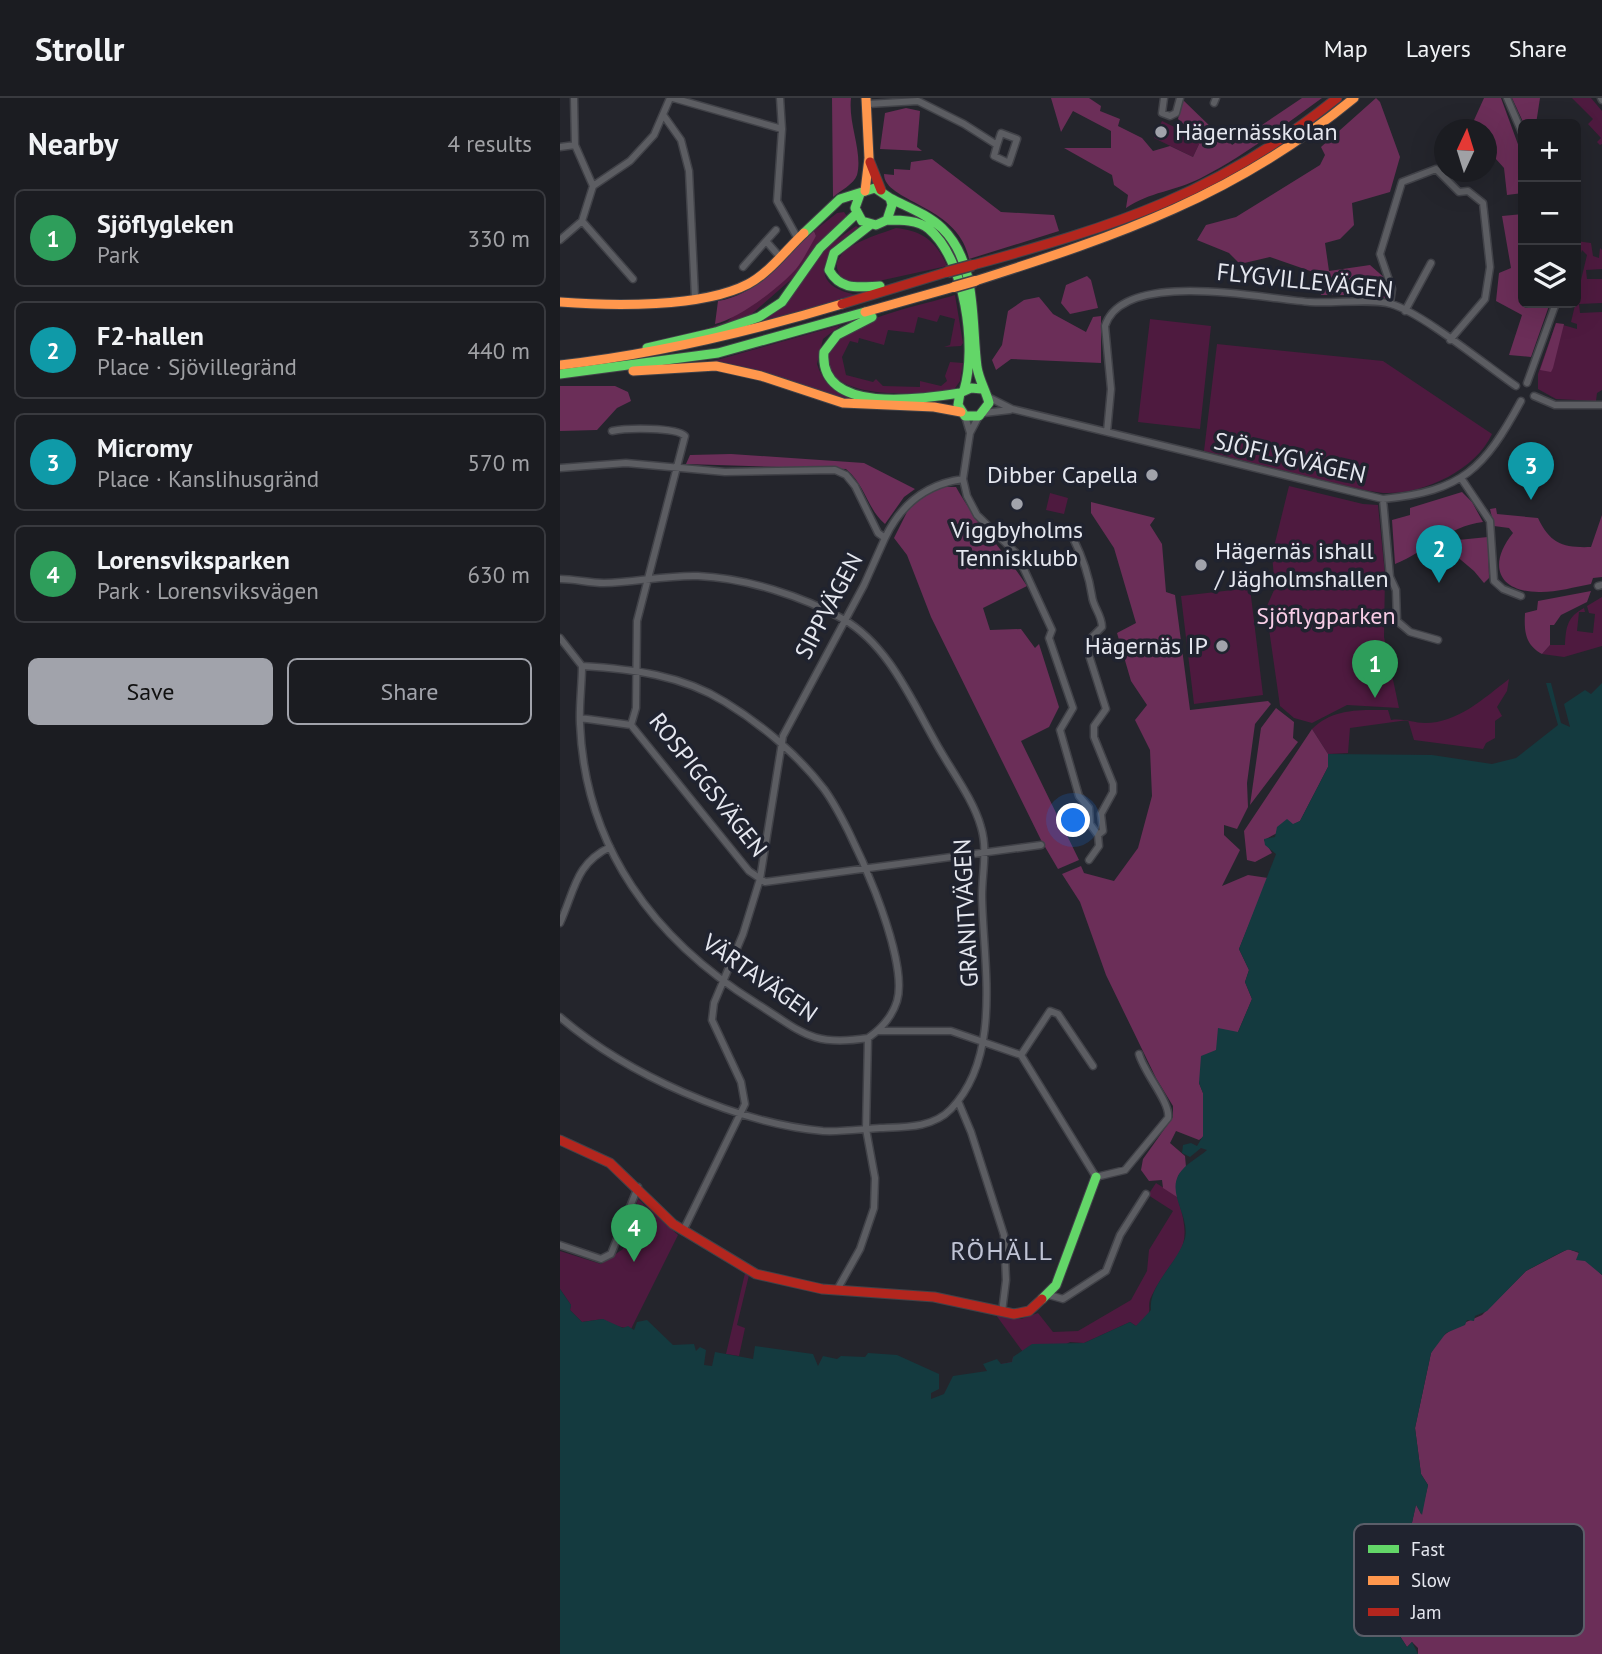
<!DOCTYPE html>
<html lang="en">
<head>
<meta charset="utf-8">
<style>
	:root { --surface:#1b1c21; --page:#24252a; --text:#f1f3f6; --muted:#a0a1a5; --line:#393a3f; --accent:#a1a3ab }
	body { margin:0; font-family:"PT Sans",sans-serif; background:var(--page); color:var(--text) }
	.controls { position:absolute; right:21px; top:21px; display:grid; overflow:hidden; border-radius:10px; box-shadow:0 7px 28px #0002 }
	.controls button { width:63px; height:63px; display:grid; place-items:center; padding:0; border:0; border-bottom:2px solid var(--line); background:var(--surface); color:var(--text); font:35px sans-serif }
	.compass { position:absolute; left:874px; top:21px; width:63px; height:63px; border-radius:50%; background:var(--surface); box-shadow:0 7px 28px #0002; rotate:4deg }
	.you { position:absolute; left:514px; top:723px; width:24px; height:24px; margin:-18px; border:5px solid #fff; border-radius:50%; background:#1a73e8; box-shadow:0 0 0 10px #1a73e833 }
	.badge { display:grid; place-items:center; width:46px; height:46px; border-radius:50%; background:var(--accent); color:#fff; font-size:23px; font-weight:700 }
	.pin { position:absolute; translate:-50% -58px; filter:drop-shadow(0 2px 4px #0008) }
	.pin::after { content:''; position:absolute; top:37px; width:24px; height:21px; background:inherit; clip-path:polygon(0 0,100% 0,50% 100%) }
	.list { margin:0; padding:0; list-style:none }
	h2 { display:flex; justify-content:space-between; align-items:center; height:91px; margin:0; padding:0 28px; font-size:30px }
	h2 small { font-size:23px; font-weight:400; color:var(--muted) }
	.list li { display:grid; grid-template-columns:46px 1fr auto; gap:21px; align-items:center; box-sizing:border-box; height:98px; margin:0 14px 14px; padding:0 14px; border:2px solid var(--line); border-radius:10px }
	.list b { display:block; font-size:26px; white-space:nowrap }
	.list p { margin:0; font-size:23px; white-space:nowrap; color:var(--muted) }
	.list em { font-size:23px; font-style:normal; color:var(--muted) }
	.actions { display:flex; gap:14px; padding:21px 28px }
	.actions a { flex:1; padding:16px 0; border:2px solid var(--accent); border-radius:10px; text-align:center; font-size:24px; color:var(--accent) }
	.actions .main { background:var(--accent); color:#111 }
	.icon { flex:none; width:38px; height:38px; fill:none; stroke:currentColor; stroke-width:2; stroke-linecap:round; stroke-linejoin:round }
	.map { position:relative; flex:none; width:1042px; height:1556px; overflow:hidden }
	header { display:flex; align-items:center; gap:42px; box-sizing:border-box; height:98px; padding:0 35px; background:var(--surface); border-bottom:2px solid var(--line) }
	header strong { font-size:33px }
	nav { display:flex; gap:38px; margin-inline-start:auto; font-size:24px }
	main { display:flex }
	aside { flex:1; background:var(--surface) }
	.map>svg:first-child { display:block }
	.green { fill:#4e1a3f }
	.forest { fill:#6b2e58 }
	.water { fill:#143a3f }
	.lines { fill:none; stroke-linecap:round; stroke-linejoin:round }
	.street-casing { stroke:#414248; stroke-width:9 }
	.fast-casing { stroke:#414248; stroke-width:11 }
	.slow-casing { stroke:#414248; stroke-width:11 }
	.jam-casing { stroke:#414248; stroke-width:11 }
	.street { stroke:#5c5d62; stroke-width:6 }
	.fast { stroke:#63d668; stroke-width:9 }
	.slow { stroke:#ff974d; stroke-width:9 }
	.jam { stroke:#b3261e; stroke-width:9 }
	.slow-bridge-casing { stroke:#414248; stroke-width:13; stroke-linecap:butt }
	.jam-bridge-casing { stroke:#414248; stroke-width:13; stroke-linecap:butt }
	.slow-bridge { stroke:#ff974d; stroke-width:10 }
	.jam-bridge { stroke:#b3261e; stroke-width:10 }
	.poi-dot { fill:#a1a3ab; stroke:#20232f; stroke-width:2.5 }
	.labels { text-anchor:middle; stroke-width:7; stroke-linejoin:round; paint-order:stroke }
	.poi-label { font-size:24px; fill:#e5e7ef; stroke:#20232f; text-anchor:start }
	.street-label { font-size:24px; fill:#e5e7ef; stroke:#20232f }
	.park-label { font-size:24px; fill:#f8cde6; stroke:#20232f }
	.neighbourhood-label { font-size:26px; letter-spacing:2px; fill:#bfc3d4; stroke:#20232f }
	.key { fill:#20232f; stroke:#5b5e69; stroke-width:2 }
	.key-label { font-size:19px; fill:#e5e7ef }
</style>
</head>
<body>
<header>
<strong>Strollr</strong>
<nav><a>Map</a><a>Layers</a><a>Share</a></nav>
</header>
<main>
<aside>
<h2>Nearby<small>4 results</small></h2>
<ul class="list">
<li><span class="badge" style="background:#2e9e5b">1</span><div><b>Sjöflygleken</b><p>Park</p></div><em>330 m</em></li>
<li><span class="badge" style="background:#0f9aa8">2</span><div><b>F2-hallen</b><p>Place · Sjövillegränd</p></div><em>440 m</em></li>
<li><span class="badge" style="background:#0f9aa8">3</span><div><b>Micromy</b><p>Place · Kanslihusgränd</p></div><em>570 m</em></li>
<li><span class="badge" style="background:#2e9e5b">4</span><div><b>Lorensviksparken</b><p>Park · Lorensviksvägen</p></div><em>630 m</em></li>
</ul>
<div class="actions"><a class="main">Save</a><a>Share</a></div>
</aside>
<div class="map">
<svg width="1042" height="1556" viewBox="0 0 1042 1556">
	<rect width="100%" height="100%" fill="#24252c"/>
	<path class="green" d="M1012,0H1031L1042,13V46L1040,47L1037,44L1041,40L1028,26L1033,21Z
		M602,23L641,42L633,59L594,40Z
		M284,114L288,120L235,178L187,220L130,236L167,224L256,138L254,133L277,115Z
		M296,128L299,130C266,150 242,186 297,197L183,230L235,193L268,148Z
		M336,130C363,133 376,143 387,168L305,186H293L280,178C278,173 275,168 278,162C286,145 320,136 336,130Z
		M1016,143L1031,145L1033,158L1039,160L1040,150L1042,152V171L1026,172L1027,181H1042V205L1019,206L1020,215L1042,214V292L1037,295L1036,303L996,301L978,291V276L996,225L1017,231V226L1011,224L1027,157L1022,152L1020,158Z
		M395,197L403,245L401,248L384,249L390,247L395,221L380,217L377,224L358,219L354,235L328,232L324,247L299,240L298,245L290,243L282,259L286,277L313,284L316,281L323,288L360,289V283L381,288L387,283L385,278L390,264L403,265L400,283L393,293C364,296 279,303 269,268C266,259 269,250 275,243C298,219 363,207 395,197Z
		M590,221L651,228L640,331L578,324Z
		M281,227L263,241L257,266C265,292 280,295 304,301L279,300L150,264Z
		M657,246L823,263L932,336C915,373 862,397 823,395C805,393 787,388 770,384C728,374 685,363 644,353Z
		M729,388L803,406L818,407L825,476L824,539L839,610L787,607L752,625L734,620L720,608L706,510L715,490L712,457Z
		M490,395L508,400L504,416L486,412Z
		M690,490L703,597L634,606L621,498Z
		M1042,499V548L1004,559L982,556L990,547H1005C1006,529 1007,519 1024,510L1025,514H1019L1017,533L1033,535L1035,516L1029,515L1027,508Z
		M949,581L947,593L937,609L942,618L935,623V640L926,645L923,651L854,642L848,622L790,630L788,655L768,656L752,631C773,610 800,612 828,612L831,622C844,620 853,625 865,625C898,625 924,600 949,581Z
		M596,1085L617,1098C636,1157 616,1150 592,1197C584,1211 598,1214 576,1228L570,1224L524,1245L510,1244L471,1265L441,1266L452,1264L453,1259L463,1254L436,1217L461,1221L478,1215L493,1234L518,1233L571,1202L587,1173L589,1152L613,1113L588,1097Z
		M78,1101L118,1137L71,1231L51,1227L43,1221L22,1224L10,1212L11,1207L0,1191V1153L41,1166L63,1151Z
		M186,1171L190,1173L177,1227L185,1230L179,1258L166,1256Z"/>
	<path class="forest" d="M272,0H291C288,26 303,54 297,77C294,86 280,93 273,99Z
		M491,0H529L541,8L540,13L560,21L558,28L582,40L593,53L610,48L633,59L641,42L618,21L623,2L654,32H662L672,47L742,0H762C722,29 684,58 641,80C616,93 589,94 566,110L568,97L554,87L552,77L504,50H551V33L513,13L501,34Z
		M816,0L820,4L840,59L830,94L792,105L794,127L780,141L765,145L769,173L810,167L827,182L754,185L756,175L710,159L680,166L669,155L637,142L646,127L676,119L760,67L765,57L761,49Z
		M924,0H941L963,60V95L947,97L944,70L927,51L926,32L910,31Z
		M952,0H980L976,26H964Z
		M346,10L360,13L357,49L362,53L320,51L325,15Z
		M372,61L441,114L494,117L499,133L409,161C399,107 324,104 324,76L334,77V71L350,72L351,64Z
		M963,116V205H990L971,259L949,257L962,217L936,203L939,175L951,170L942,118Z
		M254,133L256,138C250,148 244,161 236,171C220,189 179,221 155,226L158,203C200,196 223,159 254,133Z
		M527,178L531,182L538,210L510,216L501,205L506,187Z
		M826,186L825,200L799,203V197H761L760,188Z
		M479,199L493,216L526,234L533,219L541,218V265L451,261L436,272L432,262L442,247L448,213L464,202Z
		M996,225L1004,226L993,270L991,274L980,272Z
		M0,288H55L68,294L71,303L57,310L37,332L0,333Z
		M171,356L304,365L355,391L344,399L325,426C306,409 306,388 286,371L126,366L130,357Z
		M378,389H396C416,425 445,454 467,488L423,510L430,532L461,531L475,550L479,546L499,609L489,629L461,643L519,762L498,771L481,742L371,519L347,457L334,440L352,404Z
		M902,394L912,404L923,424C888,428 867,453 835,466L832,422L850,417V410Z
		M531,404L595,420L590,427L602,446L606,494L615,497L630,612L708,603L711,606L695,626L687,685L688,709L677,731L664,727V737L680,752L662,788L688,777L708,780L679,851L689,872L685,884L692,901L678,934L656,952L639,985L643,995V1039L639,1042L616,1033L610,1045L625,1058L626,1069L618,1078L617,1099L603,1090L602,1082L589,1083L581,1072L583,1061L613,1019V1008L596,980L546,877L520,804L502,776L521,768L524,775L554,783L578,750L592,698L590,652L575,622L587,607L571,583L557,535L576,525L554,450L531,415Z
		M936,410L937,416L978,420C990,446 1004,450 1031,449L1042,417V479L1033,480L1031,486C1015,489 997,494 981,494C938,495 927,467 953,435L949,430L934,428L930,411Z
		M928,439L929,480L924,485L914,473L888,451L898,442Z
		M1031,493L1027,504L1001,517L994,527H990V547L982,556C965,547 964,533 965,515L977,512L978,503Z
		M716,610L734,624L733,640L738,644L690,707L701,630Z
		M752,631L768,656V669L740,723L704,742L712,755L695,764L687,762L684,733Z
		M1008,1151L1019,1155L1042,1177V1556H858V1550L852,1544L847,1549L838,1535L846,1452L856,1406L861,1416L868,1387L861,1376L855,1330L871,1255L879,1241L895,1229L922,1217L966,1173Z"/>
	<path class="water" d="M986,585H991L1001,625L1010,629L1004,606L1025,592L1031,596L1042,585V1177L1025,1163L1016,1162L1019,1154C1017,1154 1009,1151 1007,1152C1004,1152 970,1171 966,1173L927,1213L915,1218L914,1223L907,1222L905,1227L886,1235L871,1255L855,1330L861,1376L868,1387L862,1417L856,1407L846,1452L838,1535L847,1549L852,1544L858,1556H0V1191L11,1207L10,1212L22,1224L43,1221L63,1230L68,1228L74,1232L77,1224L87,1222L113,1247L134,1246L136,1253L140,1249L146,1252L144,1267L152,1268L155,1254L193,1261L195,1248L253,1256L258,1268L263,1258L277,1261L281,1258L305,1259L308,1255L337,1257L379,1276V1291L371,1295V1301L384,1296L393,1278L427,1273L423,1266L437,1261L441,1266L452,1264L453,1259L472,1246L524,1245L570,1224L576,1228L591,1212C588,1187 618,1165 625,1140C630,1119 607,1096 619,1076C626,1065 638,1060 647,1052L641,1050L630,1059L622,1055L623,1047L631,1045L637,1048L643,1038V995L639,985L641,958L656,952L658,930L678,934L692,901L685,884L689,872L679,851L716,756L705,747L704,741L715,739L717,729L727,721L733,726L740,723L768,669V656L872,657L932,666L956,660L998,627Z"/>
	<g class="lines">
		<defs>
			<path id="street" d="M14,0L15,47L33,88
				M113,0L222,31
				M220,0L222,31L217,103L238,141
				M604,0L602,15L610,18L616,15L620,0
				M947,0L963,37
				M1041,0L1042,2
				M654,5L656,0
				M308,6L358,3L404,26L437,47L434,58L449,65L457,41L441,35L437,47
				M104,18L121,42L129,73L135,199
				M0,49L15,47
				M33,88L70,63L94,37L110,0
				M22,123L73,181
				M216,132L206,143L220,159
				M0,142L22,123L33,88
				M183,169L206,143
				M830,205L832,191L820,156L842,84L876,71L899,94L908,93L923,105L930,169L925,201L890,242
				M845,213L871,165
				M967,285L996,205
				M974,298L995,307H1042
				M428,299L452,311L823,401C903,393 924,371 961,303
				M424,315L450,312
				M405,318L410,335L419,318
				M52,333C67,330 116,329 125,338L77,523L76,610L71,627
				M547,334L551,291L545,228C563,170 704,201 750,204C774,206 809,200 831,206C861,214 927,268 956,288
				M410,335L403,381L407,398L417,417L457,456L492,532L489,540L513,610L500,632L519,698L529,710L530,726L538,737L543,733L541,716L553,694V686L534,639V628L546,611L528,554L529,542L542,529C542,517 533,509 532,498C529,478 522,458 513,440
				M0,370L66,365L165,374L275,372L286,377L295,388L318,435L325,440L304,487L223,638L200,781L183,836L154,905L152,922L181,984L185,1006L123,1133
				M901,380L930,423L934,483L943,491L961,498
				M823,401L830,479L836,492L837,523L850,534L878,542
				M325,440C341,406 366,386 403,381
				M0,481C15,481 29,485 44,485C76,484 107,477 138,478C186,480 242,498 283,521C332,549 355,611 383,657C396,679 414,704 421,729C428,752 422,775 422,798C423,864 443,957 391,1011C373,1030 345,1029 320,1030C302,1031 282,1034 263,1033C176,1025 66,976 0,919
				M1038,488L1042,487
				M0,540L22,568C22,587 19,607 20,626C25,750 95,842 196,905C242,934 251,949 308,940
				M22,568C72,571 122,577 165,604C201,626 238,657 264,691C291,728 350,860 337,903C332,919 321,931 308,940L306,1031L315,1080L314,1110L300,1151L277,1192
				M20,620L71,627
				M71,627L189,773L205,784L481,747
				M529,762L539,748L538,737
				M0,825C15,792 15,766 50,749
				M318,933H391L461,957L536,1079L565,1072L608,1020C611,1005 584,975 579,956
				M461,957L490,913L498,916L533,968
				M398,1003L411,1034L444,1137L446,1182L442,1214
				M0,1147L41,1161L51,1156L78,1089
				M489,1197L503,1201L546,1173L560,1137L586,1096"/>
			<path id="fast" d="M330,100C347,109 367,116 382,130C418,165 411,223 417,269C419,282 426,293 429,305L419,318H405L398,307L400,295L411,290L422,291
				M327,122C341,122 358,122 369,131C405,162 417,249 404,292
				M310,127L274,155L269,172C281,193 298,189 320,188
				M244,135L280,101L315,90L330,100L332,107L327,122L316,127L302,123L295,110L300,96
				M312,219L277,237L264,254C258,317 362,301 400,295
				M87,250L156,234L199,219L222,204L260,150L296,116
				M0,276L158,255L305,214
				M482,1201L496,1187L536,1079"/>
			<path id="slow" d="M305,93L309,60L306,0
				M415,183C559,137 675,98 794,0
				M0,204C51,208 142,210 188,186C208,176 227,151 244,135
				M305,214L394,189
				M0,267C97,256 189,234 282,206
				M73,273L156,268L201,278L283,305L374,309L401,314"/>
			<path id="jam" d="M310,64L321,92
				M413,167C556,128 659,95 777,0
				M282,206L387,174
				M0,1042L50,1065L113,1126L196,1176L262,1191L374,1199L454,1216L469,1213L482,1201"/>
		</defs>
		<use href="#street" class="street-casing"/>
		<use href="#fast" class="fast-casing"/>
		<use href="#slow" class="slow-casing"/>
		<use href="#jam" class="jam-casing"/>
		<use href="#street" class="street"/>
		<use href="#fast" class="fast"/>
		<use href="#slow" class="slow"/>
		<use href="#jam" class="jam"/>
		<defs>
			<path id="slow-bridge" d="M394,189L415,183"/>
			<path id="jam-bridge" d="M387,174L413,167"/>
		</defs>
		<use href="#slow-bridge" class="slow-bridge-casing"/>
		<use href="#jam-bridge" class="jam-bridge-casing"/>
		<use href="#slow-bridge" class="slow-bridge"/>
		<use href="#jam-bridge" class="jam-bridge"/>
	</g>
	<g class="poi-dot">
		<circle cx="601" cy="34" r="7"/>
		<circle cx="592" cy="377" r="7"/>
		<circle cx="457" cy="406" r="7"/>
		<circle cx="641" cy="467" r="7"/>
		<circle cx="662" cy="548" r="7"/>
	</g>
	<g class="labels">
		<g class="poi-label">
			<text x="615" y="42">Hägernässkolan</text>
			<text x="578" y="385" text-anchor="end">Dibber Capella</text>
			<text x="457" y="440" text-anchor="middle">Viggbyholms<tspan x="457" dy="28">Tennisklubb</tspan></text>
			<text x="655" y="461">Hägernäs ishall<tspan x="655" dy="28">/ Jägholmshallen</tspan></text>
			<text x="648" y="556" text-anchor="end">Hägernäs IP</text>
		</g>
		<g class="street-label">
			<text transform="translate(745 183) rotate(6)" y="8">FLYGVILLEVÄGEN</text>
			<text transform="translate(730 360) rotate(13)" y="8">SJÖFLYGVÄGEN</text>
			<text transform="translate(269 508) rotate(-62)" y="8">SIPPVÄGEN</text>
			<text transform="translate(148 687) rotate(52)" y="8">ROSPIGGSVÄGEN</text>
			<text transform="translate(406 815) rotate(-93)" y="8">GRANITVÄGEN</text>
			<text transform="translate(200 880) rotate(35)" y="8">VÄRTAVÄGEN</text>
		</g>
		<g class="park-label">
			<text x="766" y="526">Sjöflygparken</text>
		</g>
		<g class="neighbourhood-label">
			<text x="442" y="1162">RÖHÄLL</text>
		</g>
	</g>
	<rect x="794" y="1426" width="230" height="112" rx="10" class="key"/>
	<rect x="808" y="1447" width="31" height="8" fill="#63d668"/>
	<rect x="808" y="1478" width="31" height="9" fill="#ff974d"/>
	<rect x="808" y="1510" width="31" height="8" fill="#b3261e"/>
	<g class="key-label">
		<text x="851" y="1458">Fast</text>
		<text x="851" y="1489">Slow</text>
		<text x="851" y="1521">Jam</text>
	</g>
</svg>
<div class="controls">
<button>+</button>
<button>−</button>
<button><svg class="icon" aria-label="layers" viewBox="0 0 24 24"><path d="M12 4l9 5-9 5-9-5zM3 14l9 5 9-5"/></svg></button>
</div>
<svg class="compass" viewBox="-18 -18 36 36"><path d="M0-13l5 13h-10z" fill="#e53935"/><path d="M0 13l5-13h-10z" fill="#a0a1a5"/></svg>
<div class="you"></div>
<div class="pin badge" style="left:815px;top:600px;background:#2e9e5b">1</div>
<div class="pin badge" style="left:879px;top:485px;background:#0f9aa8">2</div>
<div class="pin badge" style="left:971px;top:402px;background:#0f9aa8">3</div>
<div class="pin badge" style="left:74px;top:1164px;background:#2e9e5b">4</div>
</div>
</main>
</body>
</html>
